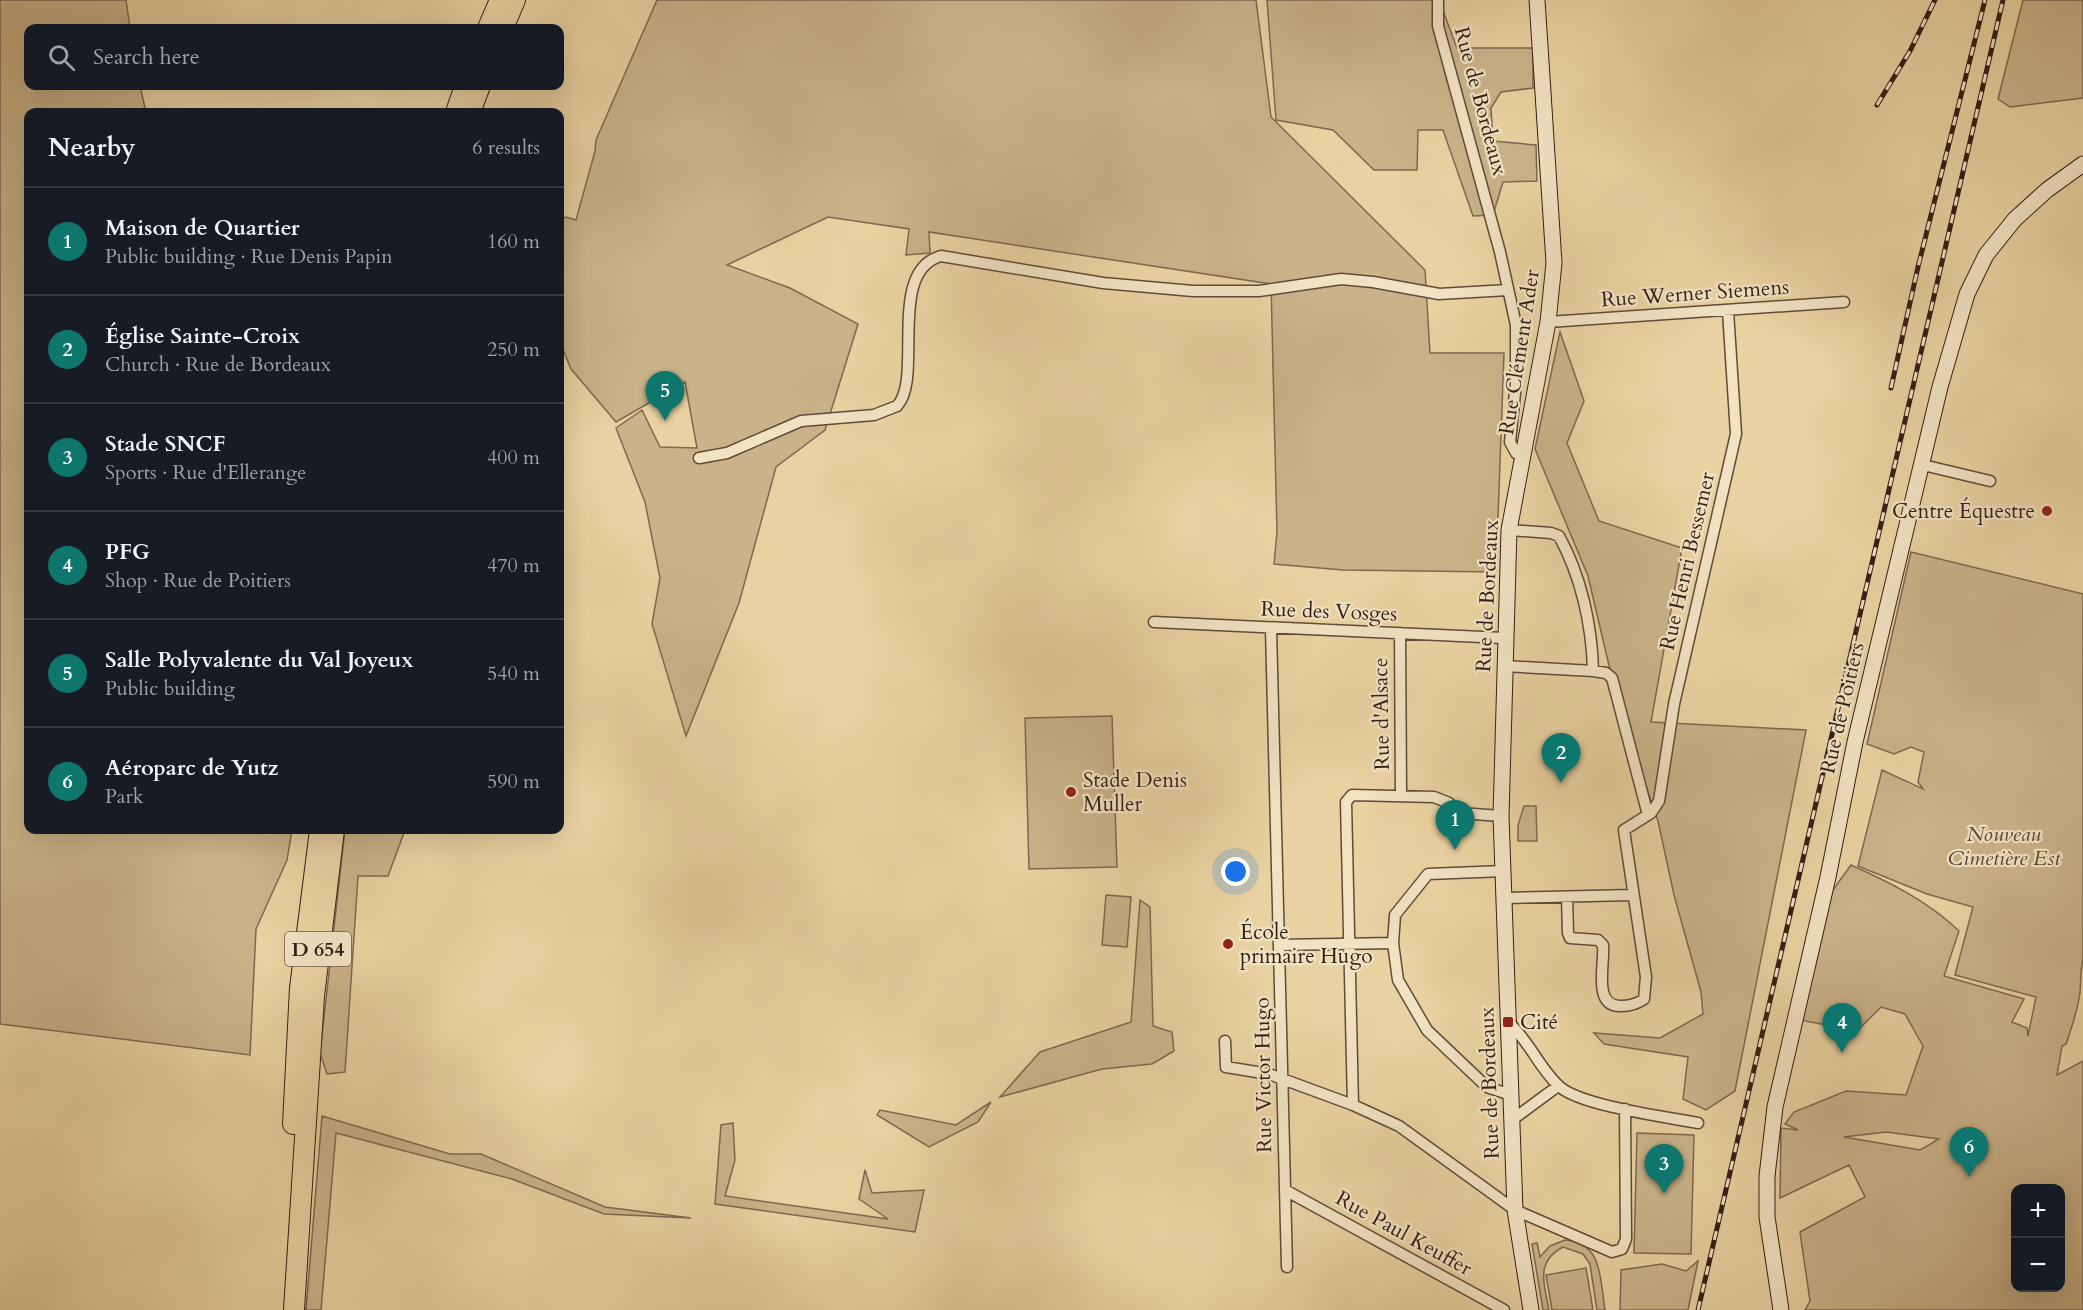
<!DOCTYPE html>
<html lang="en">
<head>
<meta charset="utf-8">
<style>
	:root { --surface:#171b24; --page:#20242c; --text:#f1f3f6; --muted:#9ea1a6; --line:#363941; --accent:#0f766e }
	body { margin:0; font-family:Cardo,serif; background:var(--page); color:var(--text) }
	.controls { position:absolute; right:18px; bottom:18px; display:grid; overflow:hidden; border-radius:12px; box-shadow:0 6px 24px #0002 }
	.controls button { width:54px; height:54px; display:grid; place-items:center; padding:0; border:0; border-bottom:2px solid var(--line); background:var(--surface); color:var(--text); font:30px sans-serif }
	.you { position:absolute; left:1236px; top:872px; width:21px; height:21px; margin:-15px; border:4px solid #fff; border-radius:50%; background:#1a73e8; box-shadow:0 0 0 9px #1a73e833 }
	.badge { display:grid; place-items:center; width:39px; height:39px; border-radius:50%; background:var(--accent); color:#fff; font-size:20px; font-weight:700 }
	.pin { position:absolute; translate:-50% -50px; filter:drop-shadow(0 2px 3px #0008) }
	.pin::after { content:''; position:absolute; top:32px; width:21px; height:18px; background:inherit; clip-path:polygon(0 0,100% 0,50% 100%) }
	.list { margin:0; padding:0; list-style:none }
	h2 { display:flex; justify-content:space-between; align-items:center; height:78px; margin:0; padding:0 24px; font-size:26px }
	h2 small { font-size:20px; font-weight:400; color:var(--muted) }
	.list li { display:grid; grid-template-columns:39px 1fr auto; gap:18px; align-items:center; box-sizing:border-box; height:108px; padding:0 24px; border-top:2px solid var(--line) }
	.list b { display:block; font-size:22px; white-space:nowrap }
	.list p { margin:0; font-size:20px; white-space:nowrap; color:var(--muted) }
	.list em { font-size:20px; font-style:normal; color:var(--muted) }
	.icon { flex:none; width:33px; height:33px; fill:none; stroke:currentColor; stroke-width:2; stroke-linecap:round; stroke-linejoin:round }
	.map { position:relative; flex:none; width:2083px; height:1310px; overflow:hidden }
	.search { position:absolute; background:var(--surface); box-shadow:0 6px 24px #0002; left:24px; top:24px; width:540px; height:66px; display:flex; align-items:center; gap:15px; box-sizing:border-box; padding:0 21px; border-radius:12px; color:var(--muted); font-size:22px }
	.panel { position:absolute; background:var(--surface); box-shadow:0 6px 24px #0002; left:24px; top:108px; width:540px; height:726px; border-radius:12px }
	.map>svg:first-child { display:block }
	.green { fill:#cab389; stroke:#7e6850; stroke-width:1.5; fill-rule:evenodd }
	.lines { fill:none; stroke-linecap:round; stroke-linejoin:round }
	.street-casing { stroke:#604b39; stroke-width:13 }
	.secondary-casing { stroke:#331e16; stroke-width:17 }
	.highway-casing { stroke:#331e16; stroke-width:22 }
	.street { stroke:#f1e2c2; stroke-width:10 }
	.secondary { stroke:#f1e2c2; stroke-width:15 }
	.highway { stroke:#e9d2a1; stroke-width:20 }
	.rail-casing { stroke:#331e16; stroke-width:5 }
	.rail { stroke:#f1e2c2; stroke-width:3; stroke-dasharray:9; stroke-linecap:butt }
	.poi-dot { fill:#8f2418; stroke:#f1e2c2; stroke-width:2 }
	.labels { text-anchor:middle; stroke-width:4.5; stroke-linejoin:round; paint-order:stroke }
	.shield { fill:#f1e2c2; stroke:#6c594a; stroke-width:1.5 }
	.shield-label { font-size:20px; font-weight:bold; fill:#331e16 }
	.street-label { font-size:21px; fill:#331e16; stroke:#f1e2c2 }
	.poi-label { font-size:21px; fill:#331e16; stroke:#f1e2c2; text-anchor:start }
	.park-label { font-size:21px; font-style:italic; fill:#594333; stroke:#f1e2c2 }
</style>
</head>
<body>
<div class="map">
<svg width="2083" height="1310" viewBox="0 0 2083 1310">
	<rect width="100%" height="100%" fill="#e9d2a1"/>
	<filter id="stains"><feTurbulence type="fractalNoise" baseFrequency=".00333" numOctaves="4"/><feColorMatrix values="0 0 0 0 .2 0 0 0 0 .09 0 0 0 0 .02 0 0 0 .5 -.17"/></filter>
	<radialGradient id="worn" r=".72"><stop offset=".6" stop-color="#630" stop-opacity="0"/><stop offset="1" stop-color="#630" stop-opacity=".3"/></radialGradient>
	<path class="green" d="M0,0H126L130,28H28V86H140L146,112H28V830H292L287,860L256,929L250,1055L0,1024Z
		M657,0H1256L1271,117L1425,270L1430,353H1504L1496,572L1343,570L1274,564L1277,532L1271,284L929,232L930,253L906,255L909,229L828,217L727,265L790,288L858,324L825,430L776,467L739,603L686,736L652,624L660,578L645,502L616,428L642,410L660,447L697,448L685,382L616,422L571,369L560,342V221L566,217L576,220L595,151L596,140Z
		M1267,0H1439L1457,48H1533V88L1501,92L1491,108L1493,141L1536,145L1537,181L1503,182L1493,215L1473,216L1443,130H1418L1417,170H1374L1333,130L1276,120Z
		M2023,0H2083V98L2010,107L1998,99Z
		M1560,332L1584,401L1567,443L1599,521L1682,548L1651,722L1806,730L1735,1091L1706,1110L1683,1099L1688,1057L1604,1044L1594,1033L1660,1038L1703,1014L1701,992L1674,895L1658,821L1619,708L1588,576L1535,449Z
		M1911,552L2083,594V959C2080,973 2081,979 2080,992C2078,1010 2072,1027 2066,1044L2062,1046L2057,1075L2083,1061V1310H1805L1810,1301L1800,1232L1865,1197L1849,1165L1780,1198L1781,1128L1798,1130L1785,1124L1794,1112L1846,1091L1906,1095L1923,1046L1905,1014L1881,1007L1857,1031L1795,1019L1822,905L1851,865C1889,882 1928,901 1959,931L1944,976L2024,999L2012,1022L2027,1028L2028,1036L2036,997L1955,975L1973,907L1927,894L1858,866L1882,770L1923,789L1918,782L1924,752L1911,747L1894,754L1867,744ZM1886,1132L1939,1139L1920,1150L1844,1137ZM2016,1188H2060V1288H2016Z
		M1112,716L1117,867L1029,869L1025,718Z
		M1524,806H1536L1537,841H1518V825Z
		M345,830H405L388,876H358L345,1072L327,1074L320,1053Z
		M1106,895L1131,897L1127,947L1102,945Z
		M1140,900L1150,907L1153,1026L1172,1032L1174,1051L1152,1064L1102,1069L1000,1097L1040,1052L1131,1022Z
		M991,1102L978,1122L929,1147L877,1115L880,1110L956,1125Z
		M322,1116L450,1154H481L605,1207L691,1218L604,1214L512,1179L336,1133L321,1310H306Z
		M733,1123L735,1160L725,1196L888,1219L859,1199L865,1170L872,1193L924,1190L915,1232L715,1204L721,1125Z
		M1637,1133L1694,1135L1691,1254L1634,1253Z
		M1565,1240C1603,1242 1600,1280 1605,1310H1597L1590,1264L1583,1254L1563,1247C1535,1262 1544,1284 1549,1310H1543L1532,1244L1537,1243L1540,1257L1550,1246Z
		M1698,1261L1688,1310H1620L1621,1270L1662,1264L1686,1271Z
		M1586,1268L1593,1310H1552L1546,1275Z"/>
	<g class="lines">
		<defs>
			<path id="street" d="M1438,0V26L1500,252L1516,325V383L1510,442L1516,453L1523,458
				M1548,322L1844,302
				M699,458L727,453L801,421L874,415L897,406C924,378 886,271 941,256L1103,283L1193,291H1259L1341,279L1373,282L1439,294L1508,290
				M1923,465L1990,481
				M1509,530L1551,533L1559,536C1581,576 1592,625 1593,671L1606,673L1612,678L1648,815
				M1154,622L1504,638
				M1271,629L1287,1267
				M1400,633L1401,795
				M1504,666L1593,671
				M1504,871L1428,874L1395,915L1393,943L1398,980L1427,1030L1487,1087L1511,1095
				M1567,897L1568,933L1570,938L1598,940L1603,945C1605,964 1592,1007 1621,1006C1631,1006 1637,1004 1644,999L1646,977L1624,830L1651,813L1659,801L1674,704L1736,434L1728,311
				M1505,898L1632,895
				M1279,945L1393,943
				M1508,1022C1529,1040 1540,1070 1560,1087C1582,1106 1667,1117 1698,1123
				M1225,1041L1226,1067L1269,1074L1353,1105L1399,1126L1515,1210L1612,1252L1622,1249L1626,1239L1625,1109
				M1353,1105L1346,802L1352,795L1434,797L1449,803L1460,813L1501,816
				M1512,1120L1558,1086
				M1285,1190L1504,1310"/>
			<path id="secondary" d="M1531,1310L1515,1210L1501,816L1509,530L1548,322L1554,263L1537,0
				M1781,1310L1767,1217V1176L1775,1107L1828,877L1855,742L1940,387L1967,294L1986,255L2015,219L2047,190L2083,164"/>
			<path id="highway" d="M488,28L500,0
				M503,28L515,0
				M456,112L465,86
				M470,112L480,86
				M293,1124L300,988L320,830
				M294,1310L314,996L334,830"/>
		</defs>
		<use href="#street" class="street-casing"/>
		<use href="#secondary" class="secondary-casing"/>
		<use href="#highway" class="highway-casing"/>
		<use href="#street" class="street"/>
		<use href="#secondary" class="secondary"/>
		<use href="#highway" class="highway"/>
		<defs>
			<path id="rail" d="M1877,105L1910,51L1935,0
				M1891,388L1918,267L1985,0
				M1698,1310L2003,0"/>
		</defs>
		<use href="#rail" class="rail-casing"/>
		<use href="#rail" class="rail"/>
	</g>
	<g class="poi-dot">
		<circle cx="2047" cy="511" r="6"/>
		<circle cx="1071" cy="792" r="6"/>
		<circle cx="1228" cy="944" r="6"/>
		<rect x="1502" y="1016" width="12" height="12" rx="3"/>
	</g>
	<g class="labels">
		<rect class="shield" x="285" y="932" width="66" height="34" rx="4.5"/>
		<g class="shield-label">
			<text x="318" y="956">D 654</text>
		</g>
		<g class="street-label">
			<text transform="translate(1481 101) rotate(75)" y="7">Rue de Bordeaux</text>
			<text transform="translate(1695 293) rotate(-4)" y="7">Rue Werner Siemens</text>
			<text transform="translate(1519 352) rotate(-81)" y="7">Rue Clément Ader</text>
			<text transform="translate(1687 561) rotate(-77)" y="7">Rue Henri Bessemer</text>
			<text transform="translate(1487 596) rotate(-87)" y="7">Rue de Bordeaux</text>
			<text transform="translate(1329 611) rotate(2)" y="7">Rue des Vosges</text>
			<text transform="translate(1842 708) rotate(-77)" y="7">Rue de Poitiers</text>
			<text transform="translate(1381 714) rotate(-91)" y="7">Rue d'Alsace</text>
			<text transform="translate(1263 1075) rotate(-91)" y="7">Rue Victor Hugo</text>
			<text transform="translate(1489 1083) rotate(-92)" y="7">Rue de Bordeaux</text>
			<text transform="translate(1404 1233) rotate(29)" y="7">Rue Paul Keuffer</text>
		</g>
		<g class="poi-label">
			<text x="2035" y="518" text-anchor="end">Centre Équestre</text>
			<text x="1083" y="787">Stade Denis<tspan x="1083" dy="24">Muller</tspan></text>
			<text x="1240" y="939">École<tspan x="1240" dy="24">primaire Hugo</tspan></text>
			<text x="1520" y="1029">Cité</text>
		</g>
		<g class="park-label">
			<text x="2004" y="841">Nouveau<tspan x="2004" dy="24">Cimetière Est</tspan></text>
		</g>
	</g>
	<rect width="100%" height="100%" filter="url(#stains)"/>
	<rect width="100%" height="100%" fill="url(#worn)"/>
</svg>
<div class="controls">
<button>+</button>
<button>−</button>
</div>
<div class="you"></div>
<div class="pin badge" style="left:1455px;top:850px">1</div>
<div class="pin badge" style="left:1561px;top:783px">2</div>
<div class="pin badge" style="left:1664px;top:1194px">3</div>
<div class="pin badge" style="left:1842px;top:1053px">4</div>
<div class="pin badge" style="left:665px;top:421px">5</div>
<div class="pin badge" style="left:1969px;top:1177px">6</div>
<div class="search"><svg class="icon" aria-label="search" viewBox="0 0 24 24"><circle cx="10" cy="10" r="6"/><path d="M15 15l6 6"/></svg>Search here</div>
<section class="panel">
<h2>Nearby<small>6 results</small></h2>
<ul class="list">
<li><span class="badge">1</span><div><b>Maison de Quartier</b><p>Public building · Rue Denis Papin</p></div><em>160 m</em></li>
<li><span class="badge">2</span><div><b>Église Sainte-Croix</b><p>Church · Rue de Bordeaux</p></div><em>250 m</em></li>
<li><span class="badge">3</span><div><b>Stade SNCF</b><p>Sports · Rue d'Ellerange</p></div><em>400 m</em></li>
<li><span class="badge">4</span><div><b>PFG</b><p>Shop · Rue de Poitiers</p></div><em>470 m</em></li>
<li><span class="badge">5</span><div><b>Salle Polyvalente du Val Joyeux</b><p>Public building</p></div><em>540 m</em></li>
<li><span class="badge">6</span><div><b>Aéroparc de Yutz</b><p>Park</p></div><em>590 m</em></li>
</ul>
</section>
</div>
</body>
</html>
